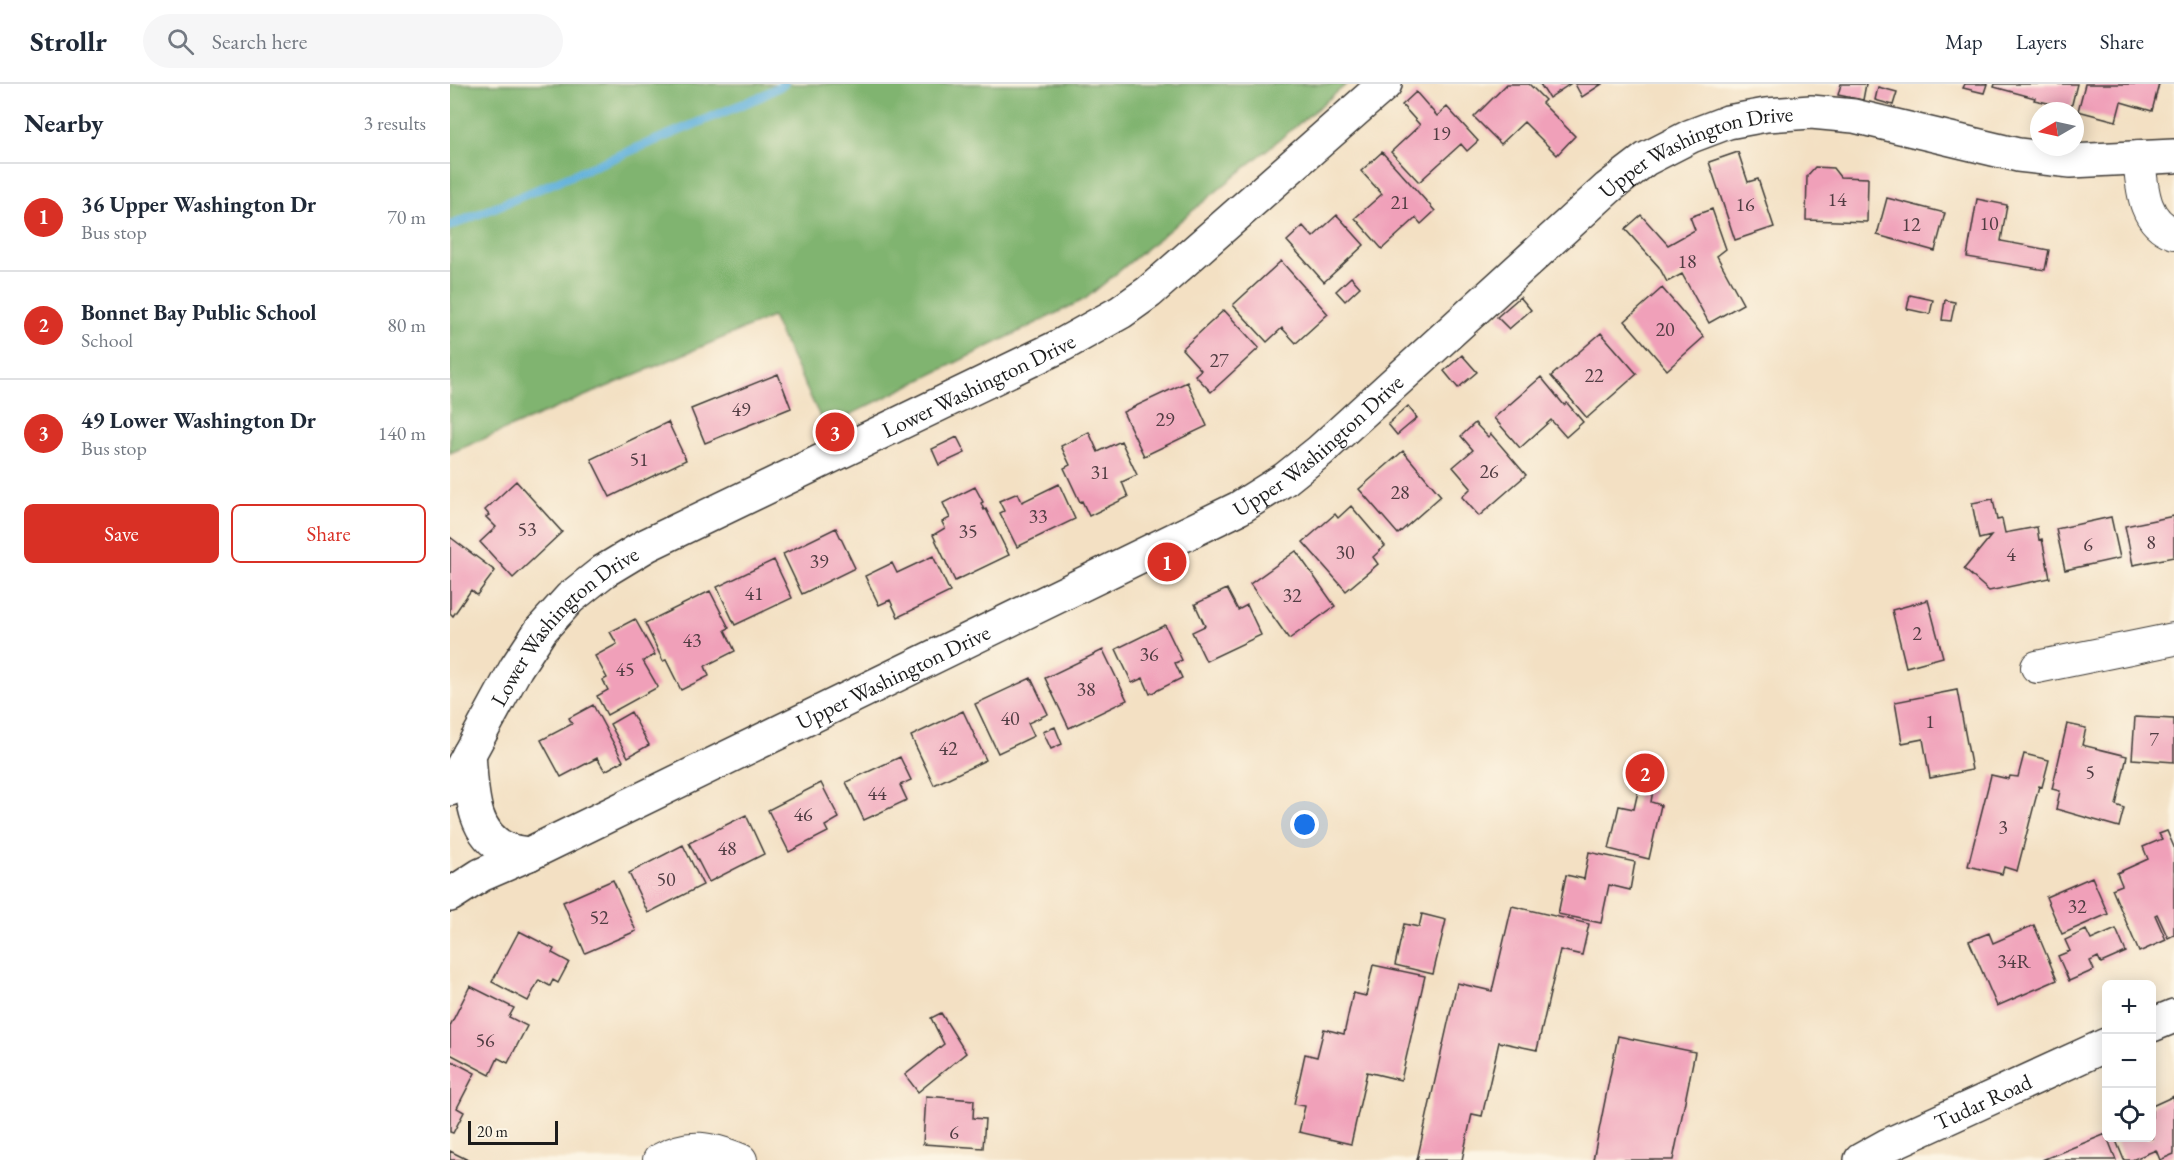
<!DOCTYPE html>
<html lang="en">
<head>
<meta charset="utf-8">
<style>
	:root { --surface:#fff; --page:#f6f6f7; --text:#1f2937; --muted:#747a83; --line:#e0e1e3; --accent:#d93025 }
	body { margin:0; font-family:"EB Garamond",serif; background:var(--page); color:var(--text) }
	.controls { position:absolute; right:18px; bottom:18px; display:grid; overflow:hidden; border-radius:9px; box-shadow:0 3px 15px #0003 }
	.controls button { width:54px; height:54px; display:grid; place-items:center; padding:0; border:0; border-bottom:2px solid var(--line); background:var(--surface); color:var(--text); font:30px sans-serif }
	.compass { position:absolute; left:1580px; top:18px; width:54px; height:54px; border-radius:50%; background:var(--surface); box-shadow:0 3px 15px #0003; rotate:261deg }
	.scale { position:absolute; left:18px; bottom:15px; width:90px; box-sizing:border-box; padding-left:6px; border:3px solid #1c1c1c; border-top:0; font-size:16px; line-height:21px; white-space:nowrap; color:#1c1c1c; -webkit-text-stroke:4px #fcf5e5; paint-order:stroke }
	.you { position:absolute; left:855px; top:741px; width:21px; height:21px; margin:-15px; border:4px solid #fff; border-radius:50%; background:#1a73e8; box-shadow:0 0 0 9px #1a73e833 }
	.badge { display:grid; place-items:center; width:39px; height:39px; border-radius:50%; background:var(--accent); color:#fff; font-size:20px; font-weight:700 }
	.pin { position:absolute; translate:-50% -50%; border:3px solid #fff; box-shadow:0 2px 6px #0006 }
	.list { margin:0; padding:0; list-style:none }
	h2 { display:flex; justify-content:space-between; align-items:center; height:78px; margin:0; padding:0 24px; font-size:26px }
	h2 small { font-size:20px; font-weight:400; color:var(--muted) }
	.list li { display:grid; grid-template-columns:39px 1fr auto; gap:18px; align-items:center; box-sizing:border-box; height:108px; padding:0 24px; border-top:2px solid var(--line) }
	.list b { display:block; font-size:22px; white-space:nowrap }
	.list p { margin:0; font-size:20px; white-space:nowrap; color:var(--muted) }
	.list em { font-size:20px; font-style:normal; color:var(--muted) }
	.actions { display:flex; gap:12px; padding:18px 24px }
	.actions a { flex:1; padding:14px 0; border:2px solid var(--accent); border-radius:9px; text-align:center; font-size:21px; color:var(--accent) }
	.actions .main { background:var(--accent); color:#fff }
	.icon { flex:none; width:33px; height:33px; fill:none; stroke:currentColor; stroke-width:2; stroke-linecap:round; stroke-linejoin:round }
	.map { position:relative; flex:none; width:1724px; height:1076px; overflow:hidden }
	header { display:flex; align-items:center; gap:36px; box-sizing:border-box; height:84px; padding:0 30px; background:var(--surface); border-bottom:2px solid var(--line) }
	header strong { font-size:28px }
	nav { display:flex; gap:33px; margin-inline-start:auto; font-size:21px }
	.search { width:420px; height:54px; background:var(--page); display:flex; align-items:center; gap:15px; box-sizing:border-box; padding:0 21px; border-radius:33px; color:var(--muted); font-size:22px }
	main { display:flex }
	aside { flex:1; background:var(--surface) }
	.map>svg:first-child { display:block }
	.forest { fill:#80b46f; stroke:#4e6846; stroke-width:1.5 }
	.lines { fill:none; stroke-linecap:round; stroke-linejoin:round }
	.stream { stroke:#60b1db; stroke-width:9 }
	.building { fill:#f0a0b9 }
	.minor-casing { stroke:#3c3935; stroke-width:34 }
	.tertiary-casing { stroke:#3c3935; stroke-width:36 }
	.minor { stroke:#fff; stroke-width:32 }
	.tertiary { stroke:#fff; stroke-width:33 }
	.labels { text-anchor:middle; stroke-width:4.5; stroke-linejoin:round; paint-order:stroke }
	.number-label { font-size:20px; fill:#513d43 }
	.street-label { font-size:22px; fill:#1c1c1c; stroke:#fcf5e5 }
</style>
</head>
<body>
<header>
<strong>Strollr</strong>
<div class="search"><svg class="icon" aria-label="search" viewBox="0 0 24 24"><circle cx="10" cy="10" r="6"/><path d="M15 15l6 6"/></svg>Search here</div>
<nav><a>Map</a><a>Layers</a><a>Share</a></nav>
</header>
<main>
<aside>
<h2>Nearby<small>3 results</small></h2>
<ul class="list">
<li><span class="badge">1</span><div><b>36 Upper Washington Dr</b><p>Bus stop</p></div><em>70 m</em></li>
<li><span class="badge">2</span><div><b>Bonnet Bay Public School</b><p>School</p></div><em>80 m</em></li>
<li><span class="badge">3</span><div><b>49 Lower Washington Dr</b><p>Bus stop</p></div><em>140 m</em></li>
</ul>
<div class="actions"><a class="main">Save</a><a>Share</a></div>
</aside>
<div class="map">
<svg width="1724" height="1076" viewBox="0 0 1724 1076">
	<rect width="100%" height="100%" fill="#fcf5e5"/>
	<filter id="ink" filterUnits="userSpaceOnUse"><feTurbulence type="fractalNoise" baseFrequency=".0167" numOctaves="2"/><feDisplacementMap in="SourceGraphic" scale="12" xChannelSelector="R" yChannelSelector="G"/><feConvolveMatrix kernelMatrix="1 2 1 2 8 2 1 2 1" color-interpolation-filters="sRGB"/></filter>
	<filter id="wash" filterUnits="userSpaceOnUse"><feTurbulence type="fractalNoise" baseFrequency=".008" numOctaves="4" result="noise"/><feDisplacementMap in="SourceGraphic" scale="24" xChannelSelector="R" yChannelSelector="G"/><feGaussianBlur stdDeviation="1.35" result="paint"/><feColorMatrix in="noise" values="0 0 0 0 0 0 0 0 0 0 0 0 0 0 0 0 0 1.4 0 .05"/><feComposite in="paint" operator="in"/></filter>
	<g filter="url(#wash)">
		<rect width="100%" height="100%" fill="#f3e0c3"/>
		<path class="forest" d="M0,0H897L635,215L375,343L322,233L0,369Z"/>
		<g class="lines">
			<path class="stream" d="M0,142L312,12L334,0"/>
		</g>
		<g id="blocks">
			<path class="building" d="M1057,0H1079L1095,16L1092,19L1125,52L1107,71L1074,38L1051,60L1024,33Z
				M1090,0H1120L1099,14Z
				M1125,0H1152L1132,13Z
				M1391,0H1416L1413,16L1388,11Z
				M1515,0H1537L1534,9L1513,4Z
				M1545,0H1627L1621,24L1584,16L1585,14L1544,3Z
				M1635,0H1709L1702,27L1671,18L1666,37L1628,27Z
				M1428,3L1447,8L1443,21L1425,16Z
				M966,8L987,32L997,23L1028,57L1017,67L1011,60L969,98L941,68L970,41L952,21Z
				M932,68L985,127L971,140L966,134L932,165L905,134L932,110L911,87Z
				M1288,68L1298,98L1308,95L1324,143L1285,156L1259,78Z
				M1365,83L1383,84L1390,93L1418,94L1417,138L1356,136L1357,92Z
				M1437,114L1495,129L1485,167L1427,151Z
				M1527,115L1557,121L1551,157L1599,166L1595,186L1517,173Z
				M1262,125L1276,165L1267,172L1293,220L1259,239L1232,190L1217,198L1209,183L1175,145L1191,131L1218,161L1245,146L1240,133Z
				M887,131L914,161L874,198L837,157L853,142L863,153Z
				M831,177L878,230L846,259L832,244L817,258L783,221Z
				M901,193L910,203L895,217L886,207Z
				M1212,204L1254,253L1217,286L1175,237Z
				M1460,211L1483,216L1480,230L1457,225Z
				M1070,213L1081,226L1059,245L1047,233Z
				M1495,216L1505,218L1501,237L1492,236Z
				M774,226L809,264L761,308L745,291L751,286L732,265Z
				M1151,249L1187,290L1137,334L1101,292Z
				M1012,271L1027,288L1008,304L994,287Z
				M328,290L341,324L255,359L241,325Z
				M1091,293L1114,321L1117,319L1133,338L1116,353L1101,336L1070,364L1044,334Z
				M737,298L757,342L694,372L673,328Z
				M958,322L967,334L947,351L938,340Z
				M218,338L236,376L160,413L141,375Z
				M1025,339L1038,353L1041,350L1076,391L1029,432L1012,413L1021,404L1003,383L1023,366L1011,352Z
				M639,348L648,368L671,357L687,391L672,398L678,413L639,432L632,417L630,418L614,384L620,381L611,362Z
				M507,353L515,369L489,381L482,365Z
				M953,367L991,412L948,450L909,405Z
				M66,397L112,448L63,494L30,458L46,443L36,433L39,431L35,426Z
				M609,400L625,435L567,463L550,429L554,427L549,417L568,409L572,418Z
				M525,403L533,418L531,419L534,426L536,425L559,471L505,497L483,451L495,444L492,438L500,434L493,419Z
				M1543,415L1547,436L1552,435L1555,449L1587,443L1589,456L1592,455L1600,494L1539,507L1514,485L1541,452L1529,455L1522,419Z
				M901,422L935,462L923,473L928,480L896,507L853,458L885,430L888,434Z
				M1724,432V473L1683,481L1675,442Z
				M1661,433L1670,474L1615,486L1606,445Z
				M386,444L405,484L352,510L333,470Z
				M0,453L45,487L27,511L21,506L3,532L0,529Z
				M846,467L885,522L839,555L800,500Z
				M483,472L500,508L448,533L440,516L429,521L415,492L442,479L447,489Z
				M324,476L342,514L285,541L267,503Z
				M777,505L788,526L797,521L811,551L756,577L742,548L755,542L745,520Z
				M260,507L279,544L275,546L285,567L255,582L259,592L231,606L216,576L213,577L195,539Z
				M1478,516L1493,573L1456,583L1442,526Z
				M185,535L205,571L193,577L208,603L157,631L147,612L158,606L153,596L157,594L145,572L167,560L160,548Z
				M715,541L732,576L725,579L732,594L700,610L693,594L682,599L666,565Z
				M653,566L677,616L619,644L595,594Z
				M581,594L598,630L578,639L584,652L548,669L525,620Z
				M1507,606L1522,686L1480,694L1473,655L1452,659L1445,618Z
				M143,621L173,677L155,687L147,674L111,693L91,656L122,640L119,634Z
				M513,627L536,676L484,701L461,652Z
				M181,628L199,661L178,673L160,640Z
				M1685,633L1724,635V678L1682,675Z
				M1617,640L1636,644L1632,661L1677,672L1666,721L1674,724L1669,743L1606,725L1610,707L1602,705Z
				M605,643L612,660L601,665L593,648Z
				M1574,670L1599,676L1592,703L1589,702L1567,787L1554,783L1552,790L1518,782L1541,691L1559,695L1560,692L1568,693Z
				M450,673L461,696L450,701L457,716L414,736L396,698Z
				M371,699L389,734L375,742L378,748L339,768L318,726Z
				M1189,703L1203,706L1201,718L1211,721L1199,775L1159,765L1169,722L1184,725Z
				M296,731L314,770L259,798L239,759Z
				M1717,747L1724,763V851L1718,854L1707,830L1705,831L1716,856L1689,868L1662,805L1672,801L1667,789L1698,775L1693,763L1712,755L1709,750Z
				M233,761L253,801L198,829L179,789Z
				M1139,768L1185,778L1180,806L1159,801L1151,839L1108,830L1116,791L1134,795Z
				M1642,793L1658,830L1612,850L1596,813Z
				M163,796L186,847L135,869L113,818Z
				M1062,822L1139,840L1132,871L1110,866L1087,966L1049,958L1032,1032L1022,1030L1012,1076H967L1007,899L1042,907Z
				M972,830L996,836L983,890L945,881L954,840L969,843Z
				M1584,841L1607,896L1547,922L1519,857L1539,849L1543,859Z
				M1666,845L1676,868L1651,879L1648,873L1640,877L1644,886L1619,897L1608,872L1620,867L1615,856L1636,846L1641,856Z
				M69,847L104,865L102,869L119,878L108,899L103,896L100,902L89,896L78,917L42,898Z
				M923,881L975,892L951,996L917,988L901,1060L849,1048L855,1022L844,1020L855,970L867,973L874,945L894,950L903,909L916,912Z
				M20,902L64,924L59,933L77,942L58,979L48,974L40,991L0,970V942Z
				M491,929L516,969L468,1008L455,991L494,960L481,934Z
				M1168,952L1245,968L1223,1076H1143Z
				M0,976L25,989L7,1024L14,1028L3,1049L0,1048Z
				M476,1012L524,1016L523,1034L535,1035L533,1064L473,1060Z
				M1724,1012V1070L1710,1076L1706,1066L1682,1076H1674L1665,1054H1702V1022Z
				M1656,1050L1666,1076H1592Z
				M0,1067L18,1076H0Z"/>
		</g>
	</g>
	<g filter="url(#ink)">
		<use href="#blocks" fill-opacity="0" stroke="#3c3935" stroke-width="1.5"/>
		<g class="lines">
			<defs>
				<path id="minor" d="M1689,73C1692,101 1692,138 1724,149
					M1587,583L1724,555
					M209,1076C239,1058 261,1064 291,1076"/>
				<g id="tertiary">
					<path d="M19,670C22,703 20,749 56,765C63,768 71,769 79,770"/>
					<path id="s1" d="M0,705L66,584L91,546L120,514L154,487L197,461L612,261L671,228L699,208L935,0"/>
					<path id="s2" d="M0,811L31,791L79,770L789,424L835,395L870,367L1158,104L1196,75L1241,52L1278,38L1316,31L1361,28L1404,32L1568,71L1621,77L1724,72"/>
					<path d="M1702,941L1724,932"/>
					<path id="s3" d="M1411,1076L1438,1061L1656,961"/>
				</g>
			</defs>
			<use href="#minor" class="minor-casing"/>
			<use href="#tertiary" class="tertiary-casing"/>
			<use href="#minor" class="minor"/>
			<use href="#tertiary" class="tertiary"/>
		</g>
	</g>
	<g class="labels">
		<g class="number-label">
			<text x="991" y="56">19</text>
			<text x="1387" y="122">14</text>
			<text x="950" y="125">21</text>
			<text x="1295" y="127">16</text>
			<text x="1539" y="146">10</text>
			<text x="1461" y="147">12</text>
			<text x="1237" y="184">18</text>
			<text x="1215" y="252">20</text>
			<text x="769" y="283">27</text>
			<text x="1144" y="298">22</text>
			<text x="291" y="332">49</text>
			<text x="715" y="342">29</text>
			<text x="189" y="382">51</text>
			<text x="1039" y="394">26</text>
			<text x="650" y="395">31</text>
			<text x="950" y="415">28</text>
			<text x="588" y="439">33</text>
			<text x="77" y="452">53</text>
			<text x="518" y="454">35</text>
			<text x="1701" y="465">8</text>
			<text x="1638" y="467">6</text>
			<text x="895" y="475">30</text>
			<text x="1561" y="477">4</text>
			<text x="369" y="484">39</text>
			<text x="304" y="516">41</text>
			<text x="842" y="518">32</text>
			<text x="1467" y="556">2</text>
			<text x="242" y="563">43</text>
			<text x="699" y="577">36</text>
			<text x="175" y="592">45</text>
			<text x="636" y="612">38</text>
			<text x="560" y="641">40</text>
			<text x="1480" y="644">1</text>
			<text x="1704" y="662">7</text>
			<text x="498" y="671">42</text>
			<text x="1640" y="695">5</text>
			<text x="427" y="716">44</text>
			<text x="353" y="737">46</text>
			<text x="1553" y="750">3</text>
			<text x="277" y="771">48</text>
			<text x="216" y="802">50</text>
			<text x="1627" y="829">32</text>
			<text x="149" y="840">52</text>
			<text x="1564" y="884">34R</text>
			<text x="35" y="963">56</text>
			<text x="504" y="1055">6</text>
		</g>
		<g class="street-label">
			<text dy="8" stroke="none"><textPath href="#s2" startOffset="1466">Upper Washington Drive</textPath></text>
			<text dy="8" stroke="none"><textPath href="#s1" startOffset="688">Lower Washington Drive</textPath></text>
			<text dy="8" stroke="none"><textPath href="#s2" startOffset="980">Upper Washington Drive</textPath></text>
			<text dy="8" stroke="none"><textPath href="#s1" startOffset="202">Lower Washington Drive</textPath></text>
			<text dy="8" stroke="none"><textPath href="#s2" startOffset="494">Upper Washington Drive</textPath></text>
			<text dy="8" stroke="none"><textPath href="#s3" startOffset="135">Tudar Road</textPath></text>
		</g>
	</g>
</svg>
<div class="controls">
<button>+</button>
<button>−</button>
<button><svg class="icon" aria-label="locate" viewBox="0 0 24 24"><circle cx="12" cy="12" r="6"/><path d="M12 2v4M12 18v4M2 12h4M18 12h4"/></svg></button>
</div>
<svg class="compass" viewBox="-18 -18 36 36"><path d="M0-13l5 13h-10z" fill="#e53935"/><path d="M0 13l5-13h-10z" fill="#747a83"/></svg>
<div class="scale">20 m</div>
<div class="you"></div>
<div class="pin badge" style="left:717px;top:478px">1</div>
<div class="pin badge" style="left:1195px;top:689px">2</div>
<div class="pin badge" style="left:385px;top:348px">3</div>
</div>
</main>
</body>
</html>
